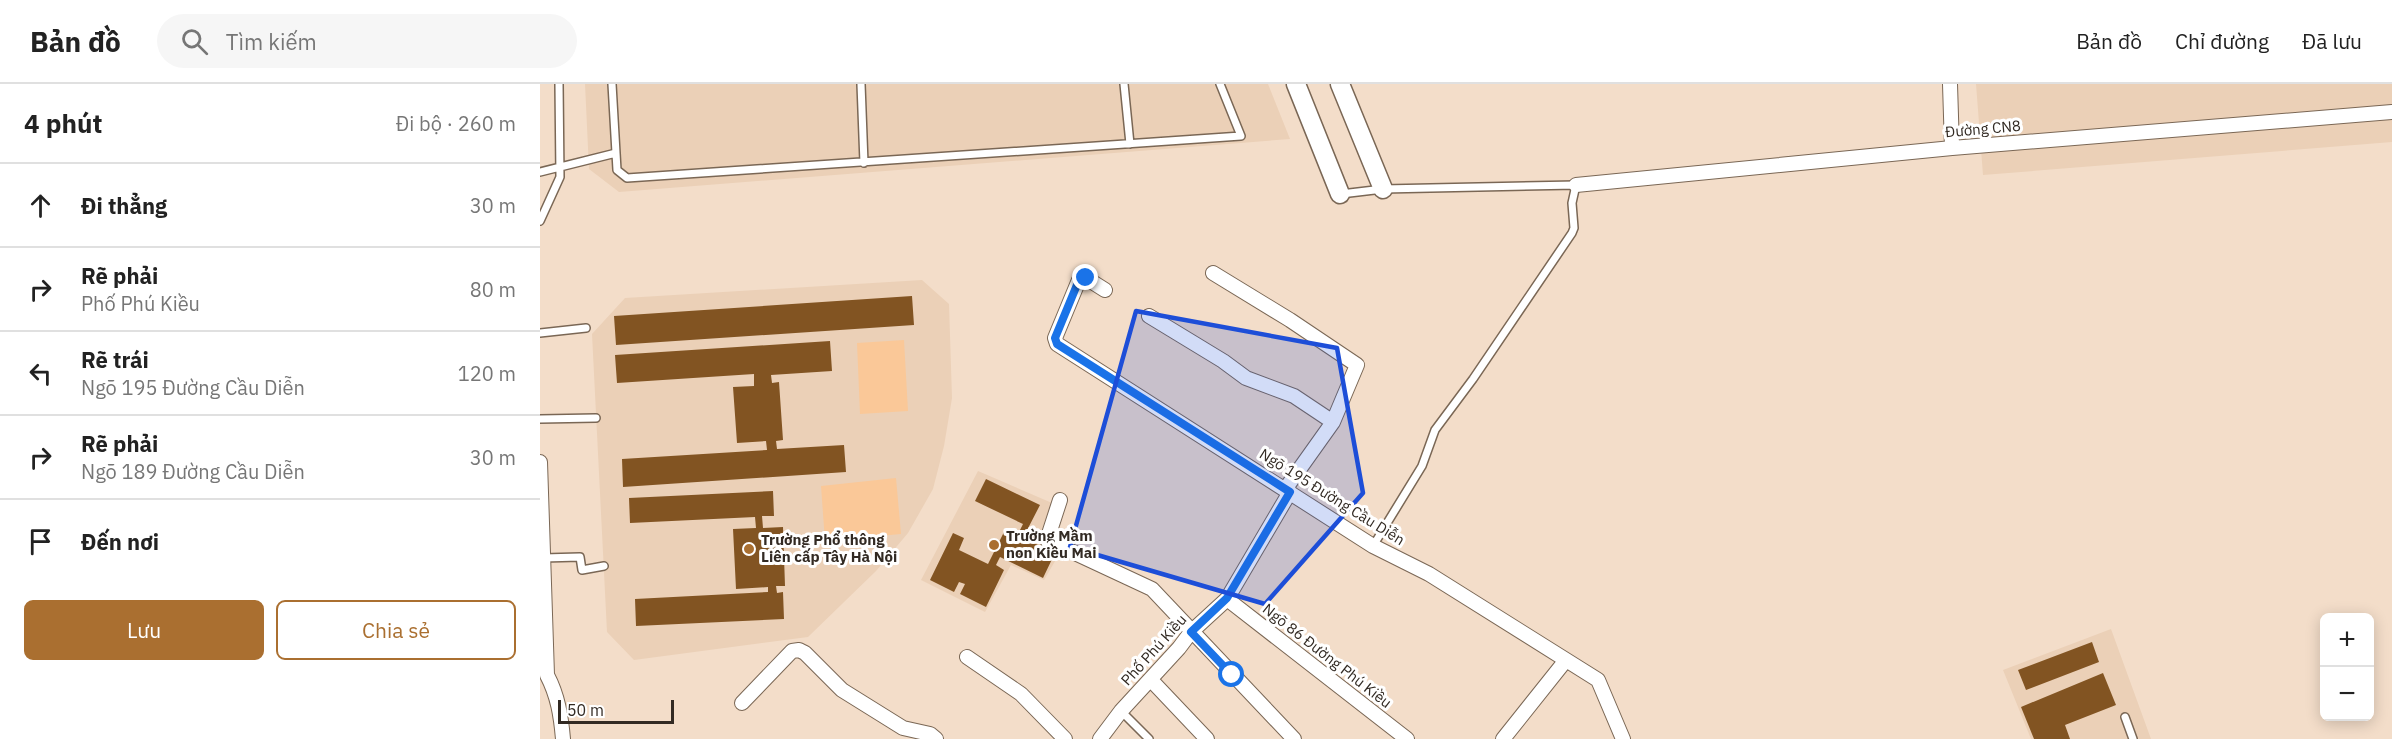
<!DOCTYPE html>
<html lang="vi">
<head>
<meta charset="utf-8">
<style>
	:root { --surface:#fff; --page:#f6f6f6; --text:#222; --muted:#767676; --line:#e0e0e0; --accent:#aa6f30 }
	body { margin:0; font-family:"IBM Plex Sans",sans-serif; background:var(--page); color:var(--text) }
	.controls { position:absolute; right:18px; bottom:18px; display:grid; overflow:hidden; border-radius:9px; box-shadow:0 3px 15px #0003 }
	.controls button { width:54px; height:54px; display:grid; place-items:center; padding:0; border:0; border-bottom:2px solid var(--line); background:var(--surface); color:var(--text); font:30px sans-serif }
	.scale { position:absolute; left:18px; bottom:15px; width:116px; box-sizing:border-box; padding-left:6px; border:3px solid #322a23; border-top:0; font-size:16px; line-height:21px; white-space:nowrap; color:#322a23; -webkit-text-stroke:4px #fff; paint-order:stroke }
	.stop { position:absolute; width:18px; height:18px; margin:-14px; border:4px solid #1a73e8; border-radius:50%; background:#fff }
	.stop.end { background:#1a73e8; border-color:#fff; box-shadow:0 2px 6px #0008 }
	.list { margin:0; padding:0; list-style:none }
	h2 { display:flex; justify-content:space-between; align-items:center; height:78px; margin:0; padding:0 24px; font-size:26px }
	h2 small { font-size:20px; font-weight:400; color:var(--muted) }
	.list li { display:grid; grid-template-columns:39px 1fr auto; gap:18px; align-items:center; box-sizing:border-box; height:84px; padding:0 24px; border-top:2px solid var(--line) }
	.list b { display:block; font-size:22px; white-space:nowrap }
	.list p { margin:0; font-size:20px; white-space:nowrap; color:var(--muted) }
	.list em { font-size:20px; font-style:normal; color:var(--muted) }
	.actions { display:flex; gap:12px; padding:18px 24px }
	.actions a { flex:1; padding:14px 0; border:2px solid var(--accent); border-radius:9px; text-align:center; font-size:21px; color:var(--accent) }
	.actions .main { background:var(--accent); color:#fff }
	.icon { flex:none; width:33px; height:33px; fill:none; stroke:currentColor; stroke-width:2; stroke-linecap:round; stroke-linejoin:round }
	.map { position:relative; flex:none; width:1852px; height:655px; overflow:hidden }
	header { display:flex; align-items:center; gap:36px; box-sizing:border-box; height:84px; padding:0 30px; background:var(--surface); border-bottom:2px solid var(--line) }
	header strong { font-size:28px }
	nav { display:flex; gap:33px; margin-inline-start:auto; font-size:21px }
	.search { width:420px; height:54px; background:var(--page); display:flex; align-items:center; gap:15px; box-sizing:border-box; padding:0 21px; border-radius:33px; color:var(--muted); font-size:22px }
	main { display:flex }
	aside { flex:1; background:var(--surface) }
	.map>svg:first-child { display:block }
	.built { fill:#ebd0b7 }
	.green { fill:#fac898 }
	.building { fill:#825422 }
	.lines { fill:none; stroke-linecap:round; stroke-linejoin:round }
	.lane-casing { stroke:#7a6755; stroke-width:10 }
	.street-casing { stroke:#7a6755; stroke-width:16 }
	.secondary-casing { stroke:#7a6755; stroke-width:21 }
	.lane { stroke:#fff; stroke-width:7 }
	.street { stroke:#fff; stroke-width:14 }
	.secondary { stroke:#fff; stroke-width:18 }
	.route { stroke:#1a73e8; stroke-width:8 }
	.marked { fill:#1d4ed8; fill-opacity:0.2; stroke:#1d4ed8; stroke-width:4.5; stroke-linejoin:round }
	.poi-dot { fill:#aa6f30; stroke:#fff; stroke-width:2 }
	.labels { text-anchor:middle; stroke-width:6; stroke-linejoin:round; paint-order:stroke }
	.street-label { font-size:15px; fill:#322a23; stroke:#fff }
	.poi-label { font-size:15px; font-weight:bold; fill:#322a23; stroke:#fff; text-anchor:start }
</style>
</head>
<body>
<header>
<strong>Bản đồ</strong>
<div class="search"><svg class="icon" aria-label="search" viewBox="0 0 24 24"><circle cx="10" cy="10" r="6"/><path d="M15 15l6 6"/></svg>Tìm kiếm</div>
<nav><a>Bản đồ</a><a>Chỉ đường</a><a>Đã lưu</a></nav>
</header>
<main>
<aside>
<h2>4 phút<small>Đi bộ · 260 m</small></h2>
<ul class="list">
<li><svg class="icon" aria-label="ahead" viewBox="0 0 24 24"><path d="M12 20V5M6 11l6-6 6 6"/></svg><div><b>Đi thẳng</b></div><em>30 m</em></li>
<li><svg class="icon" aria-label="right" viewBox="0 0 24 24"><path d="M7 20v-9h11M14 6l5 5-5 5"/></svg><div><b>Rẽ phải</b><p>Phố Phú Kiều</p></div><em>80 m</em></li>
<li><svg class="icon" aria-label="left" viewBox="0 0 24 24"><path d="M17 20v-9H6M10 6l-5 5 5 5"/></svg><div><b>Rẽ trái</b><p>Ngõ 195 Đường Cầu Diễn</p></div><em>120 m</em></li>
<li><svg class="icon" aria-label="right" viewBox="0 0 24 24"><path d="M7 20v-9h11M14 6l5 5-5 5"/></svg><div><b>Rẽ phải</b><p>Ngõ 189 Đường Cầu Diễn</p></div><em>30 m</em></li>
<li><svg class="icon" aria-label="arrive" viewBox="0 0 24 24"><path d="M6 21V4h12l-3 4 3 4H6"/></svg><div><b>Đến nơi</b></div></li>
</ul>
<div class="actions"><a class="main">Lưu</a><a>Chia sẻ</a></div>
</aside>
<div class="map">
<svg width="1852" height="655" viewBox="0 0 1852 655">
	<rect width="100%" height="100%" fill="#f3ddc9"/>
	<path class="built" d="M45,0H728L750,55L79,108L49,85Z
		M1436,0H1852V58L1443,91Z
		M382,196L409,220L412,314L404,362L393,405L368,449L336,487L268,553L94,576L67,548L52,250L85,214Z
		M438,387L512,419L498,455L521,467L504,496L471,481L445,528L381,496Z
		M1571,545L1611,655H1491L1463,586Z"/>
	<path class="green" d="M364,256L368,327L320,330L317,259Z
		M356,394L361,450L285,457L281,402Z"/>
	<path class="building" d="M372,212L374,241L76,261L74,232Z
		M290,257L292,287L231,291L232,299L239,298L243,356L236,357L237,365L304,361L306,388L83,403L82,375L227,366L226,357L197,359L193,303L214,302V290L77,299L75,271Z
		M446,395L500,421L483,454L515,469L503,494L460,473L456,481L464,486L446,523L420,510L425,500L419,498L414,508L390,496L413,449L424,454L419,466L448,480L465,446L477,452L483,440L435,417Z
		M233,407L234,432H222L223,444L243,443L245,502H236L237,509L243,508L244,535L96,542L95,515L228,508V503L196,505L193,445L216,444L215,433L90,439L89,414Z
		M1552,558L1559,578L1486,606L1478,586Z
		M1563,589L1576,621L1525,641L1530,655H1494L1481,623Z"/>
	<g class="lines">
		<defs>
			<path id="lane" d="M72,0L76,69
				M321,0L324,79
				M584,0L590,60
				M0,88L76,69L77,86L87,94L701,52L680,0
				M801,110L843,105L1036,101L1032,119L1034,144L1032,149L933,295L895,346L882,382L833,462
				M0,137L20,93L19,0
				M0,249L46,244
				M0,335L56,334
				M3,474L40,473L42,486L64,482
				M581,627L609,655
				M1585,633L1593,655"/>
			<path id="street" d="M1410,0L1412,64
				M1036,101L1412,64L1852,28
				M673,189L750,236L817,281L793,338L746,404
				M565,206L546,194L539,196L515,254L517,260L833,462L889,490L1058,596L1083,655
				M609,232L683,277L706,294L754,312L793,338
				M0,378L7,591C18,612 21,632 23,655
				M520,416L507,456L612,505L754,655
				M687,515L867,655
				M427,573L481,610L525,655
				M611,596L667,655
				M202,619L252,567L259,566L265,569L302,606L363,644L390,650L396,655
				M560,655L581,627L639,564L651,548L687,515L750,408
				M963,655L1026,576"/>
			<path id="secondary" d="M756,0L800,110
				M800,0L843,105"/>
		</defs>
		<use href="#lane" class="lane-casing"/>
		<use href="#street" class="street-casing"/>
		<use href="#secondary" class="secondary-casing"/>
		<use href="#lane" class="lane"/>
		<use href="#street" class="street"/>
		<use href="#secondary" class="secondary"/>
	</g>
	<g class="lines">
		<path class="route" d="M546,194L539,196L515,254L517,260L750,408L687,514L651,548L692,591"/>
	</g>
	<path class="marked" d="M596,227L797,264L823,409L725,520L530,463Z"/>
	<g class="poi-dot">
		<circle cx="454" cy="461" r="6"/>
		<circle cx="209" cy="465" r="6"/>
	</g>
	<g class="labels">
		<g class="street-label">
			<text transform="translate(1443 45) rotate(-5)" y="5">Đường CN8</text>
			<text transform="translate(792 413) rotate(32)" y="5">Ngõ 195 Đường Cầu Diễn</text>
			<text transform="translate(614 566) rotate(-48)" y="5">Phố Phú Kiều</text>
			<text transform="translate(787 572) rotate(38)" y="5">Ngõ 86 Đường Phú Kiều</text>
		</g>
		<g class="poi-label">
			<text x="466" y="457">Trường Mầm<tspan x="466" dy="17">non Kiều Mai</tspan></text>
			<text x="221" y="461">Trường Phổ thông<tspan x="221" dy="17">Liên cấp Tây Hà Nội</tspan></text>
		</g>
	</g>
</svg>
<div class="controls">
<button>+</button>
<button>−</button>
</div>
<div class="scale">50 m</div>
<div class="stop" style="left:692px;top:591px"></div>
<div class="stop end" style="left:546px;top:194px"></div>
</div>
</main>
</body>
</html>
